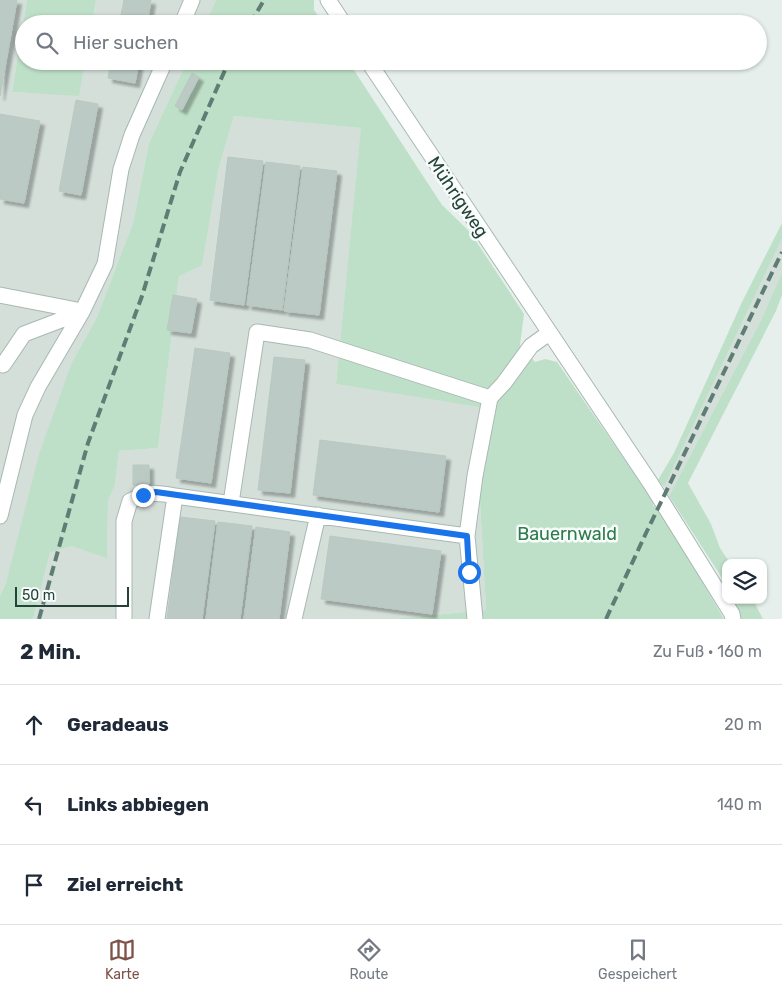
<!DOCTYPE html>
<html lang="de">
<head>
<meta charset="utf-8">
<style>
	:root { --surface:#fff; --page:#f2f2f3; --text:#1f2937; --muted:#747a83; --line:#e0e1e3; --accent:#7f5249 }
	body { margin:0; font-family:Rubik,sans-serif; background:var(--page); color:var(--text) }
	.controls { position:absolute; right:15px; bottom:15px; display:grid; overflow:hidden; border-radius:10px; box-shadow:0 1px 4px #0004 }
	.controls button { width:45px; height:45px; display:grid; place-items:center; padding:0; border:0; border-bottom:1px solid var(--line); background:var(--surface); color:var(--text); font:25px sans-serif }
	.scale { position:absolute; left:15px; bottom:12px; width:114px; box-sizing:border-box; padding-left:5px; border:2px solid #24423a; border-top:0; font-size:14px; line-height:18px; white-space:nowrap; color:#24423a; -webkit-text-stroke:4px #f7fbf9; paint-order:stroke }
	.stop { position:absolute; width:15px; height:15px; margin:-11px; border:4px solid #1a73e8; border-radius:50%; background:#fff }
	.stop.end { background:#1a73e8; border-color:#fff; box-shadow:0 1px 5px #0008 }
	.list { margin:0; padding:0; list-style:none }
	h2 { display:flex; justify-content:space-between; align-items:center; height:65px; margin:0; padding:0 20px; font-size:21px }
	h2 small { font-size:16px; font-weight:400; color:var(--muted) }
	.list li { display:grid; grid-template-columns:32px 1fr auto; gap:15px; align-items:center; box-sizing:border-box; height:80px; padding:0 20px; border-top:1px solid var(--line) }
	.list b { display:block; font-size:19px; white-space:nowrap }
	.list em { font-size:16px; font-style:normal; color:var(--muted) }
	.icon { flex:none; width:28px; height:28px; fill:none; stroke:currentColor; stroke-width:2; stroke-linecap:round; stroke-linejoin:round }
	.map { position:relative; flex:none; width:782px; height:619px; overflow:hidden }
	.search { position:absolute; background:var(--surface); box-shadow:0 1px 4px #0004; left:15px; right:15px; top:15px; height:55px; display:flex; align-items:center; gap:12px; box-sizing:border-box; padding:0 18px; border-radius:28px; color:var(--muted); font-size:19px }
	.sheet { height:305px; background:var(--surface) }
	nav { display:flex; justify-content:space-around; align-items:center; box-sizing:border-box; height:70px; border-top:1px solid var(--line); background:var(--surface); font-size:14px; color:var(--muted) }
	nav a { display:grid; justify-items:center; gap:2px }
	nav .on { color:var(--accent) }
	.map>svg:first-child { display:block }
	.built { fill:#d4dfda }
	.green { fill:#bfe0c8 }
	.building { fill:#bbcac4; stroke:#b8c9c2; filter:url(#shadow) }
	.lines { fill:none; stroke-linecap:round; stroke-linejoin:round }
	.minor-casing { stroke:#a8b8b2; stroke-width:17 }
	.minor { stroke:#fff; stroke-width:15 }
	.rail { stroke:#5f7d75; stroke-width:4; stroke-dasharray:10 5; stroke-linecap:butt }
	.route { stroke:#1a73e8; stroke-width:6 }
	.labels { text-anchor:middle; stroke-width:5; stroke-linejoin:round; paint-order:stroke }
	.street-label { font-size:18px; fill:#24423a; stroke:#f7fbf9 }
	.park-label { font-size:18px; fill:#2d7a4b; stroke:#f7fbf9 }
</style>
</head>
<body>
<div class="map">
<svg width="782" height="619" viewBox="0 0 782 619">
	<defs>
		<filter id="shadow"><feDropShadow dx="4.5" dy="4.5" stdDeviation="1" flood-color="#0004"/></filter>
	</defs>
	<rect width="100%" height="100%" fill="#e6efeb"/>
	<path class="built" d="M0,0H27L12,92L78,95L85,61H187L149,143L133,223L97,317L72,362L6,583L0,596Z
		M96,0H216L205,24H92Z
		M234,116L362,128L336,384L480,406L478,465L486,610L392,619H33L50,553L71,546L107,557L108,501L115,485L119,451L158,448L179,276L218,171Z
		M782,239V272L761,320L669,496L664,487Z"/>
	<path class="green" d="M27,0H96L92,24H24V61H85L79,96L12,92Z
		M216,0H314V10L324,24H205Z
		M187,61H348L442,205L470,232L524,314L520,345L535,362L545,359L557,362L653,501V505L667,522L724,619H392L486,610L478,465L480,407L336,384L361,128L234,116L218,171L202,265L179,276L158,448L119,451L115,485L108,501L107,558L71,546L50,553L33,619H0V596L6,583L39,454L72,362L97,317L133,223L149,143Z
		M782,223V239L664,487L658,480L674,453L742,302Z
		M782,272V295L776,311L688,483L711,524L720,548L730,563H726V584L669,496L761,320Z
		M733,600H753L763,619H741Z"/>
	<path class="building" d="M0,0H17L0,96Z
		M124,0H151L147,24H119Z
		M111,61H139L135,83L108,78Z
		M192,73L199,77L182,110L175,106Z
		M76,100L98,104L81,195L59,191Z
		M0,114L40,121L24,203L0,199Z
		M228,157L263,161L244,305L210,300Z
		M266,162L300,166L282,310L247,305Z
		M303,167L337,171L319,315L284,311Z
		M173,295L197,299L191,333L167,330Z
		M195,348L230,353L211,483L176,478Z
		M274,357L305,360L290,493L258,490Z
		M320,440L446,456L439,512L313,495Z
		M133,465H149V484L133,485Z
		M180,517L215,521L202,619H167Z
		M218,522L252,526L240,619H206Z
		M256,527L290,532L279,619H244Z
		M330,536L441,551L432,614L321,599Z"/>
	<g class="lines">
		<defs>
			<path id="minor" d="M328,0L344,24
				M182,24L192,0
				M368,61L651,484L732,614L733,619
				M0,295L82,311
				M3,365L24,334L82,312
				M175,496L467,536
				M231,503L257,332L310,340L490,398
				M0,516L25,415L38,387L82,312L105,264L121,169L132,135L165,61
				M124,619V521L130,501C148,492 156,492 175,496L157,619
				M294,619L318,515
				M475,619L467,536L475,476L490,398L504,383L531,346L549,333"/>
		</defs>
		<use href="#minor" class="minor-casing"/>
		<use href="#minor" class="minor"/>
		<path class="rail" d="M250,24L264,0
			M39,619L88,443L142,296L180,172L229,61
			M606,619L647,531L782,252"/>
	</g>
	<g class="lines">
		<path class="route" d="M143,495L156,492L467,536L469,572"/>
	</g>
	<g class="labels">
		<g class="street-label">
			<text transform="translate(458 197) rotate(56)" y="6">Mührigweg</text>
		</g>
		<g class="park-label">
			<text x="567" y="540">Bauernwald</text>
		</g>
	</g>
</svg>
<div class="controls">
<button><svg class="icon" aria-label="layers" viewBox="0 0 24 24"><path d="M12 4l9 5-9 5-9-5zM3 14l9 5 9-5"/></svg></button>
</div>
<div class="scale">50 m</div>
<div class="stop" style="left:469px;top:572px"></div>
<div class="stop end" style="left:143px;top:495px"></div>
<div class="search"><svg class="icon" aria-label="search" viewBox="0 0 24 24"><circle cx="10" cy="10" r="6"/><path d="M15 15l6 6"/></svg>Hier suchen</div>
</div>
<section class="sheet">
<h2>2 Min.<small>Zu Fuß · 160 m</small></h2>
<ul class="list">
<li><svg class="icon" aria-label="ahead" viewBox="0 0 24 24"><path d="M12 20V5M6 11l6-6 6 6"/></svg><div><b>Geradeaus</b></div><em>20 m</em></li>
<li><svg class="icon" aria-label="left" viewBox="0 0 24 24"><path d="M17 20v-9H6M10 6l-5 5 5 5"/></svg><div><b>Links abbiegen</b></div><em>140 m</em></li>
<li><svg class="icon" aria-label="arrive" viewBox="0 0 24 24"><path d="M6 21V4h12l-3 4 3 4H6"/></svg><div><b>Ziel erreicht</b></div></li>
</ul>
</section>
<nav>
<a class="on"><svg class="icon" aria-label="map" viewBox="0 0 24 24"><path d="M3 6l6-2 6 2 6-2v14l-6 2-6-2-6 2zM9 4v14M15 6v14"/></svg>Karte</a>
<a><svg class="icon" aria-label="directions" viewBox="0 0 24 24"><path d="M12 3l9 9-9 9-9-9zM9 14v-3h6M13 9l2 2-2 2"/></svg>Route</a>
<a><svg class="icon" aria-label="saved" viewBox="0 0 24 24"><path d="M7 4h10v16l-5-4-5 4z"/></svg>Gespeichert</a>
</nav>
</body>
</html>
